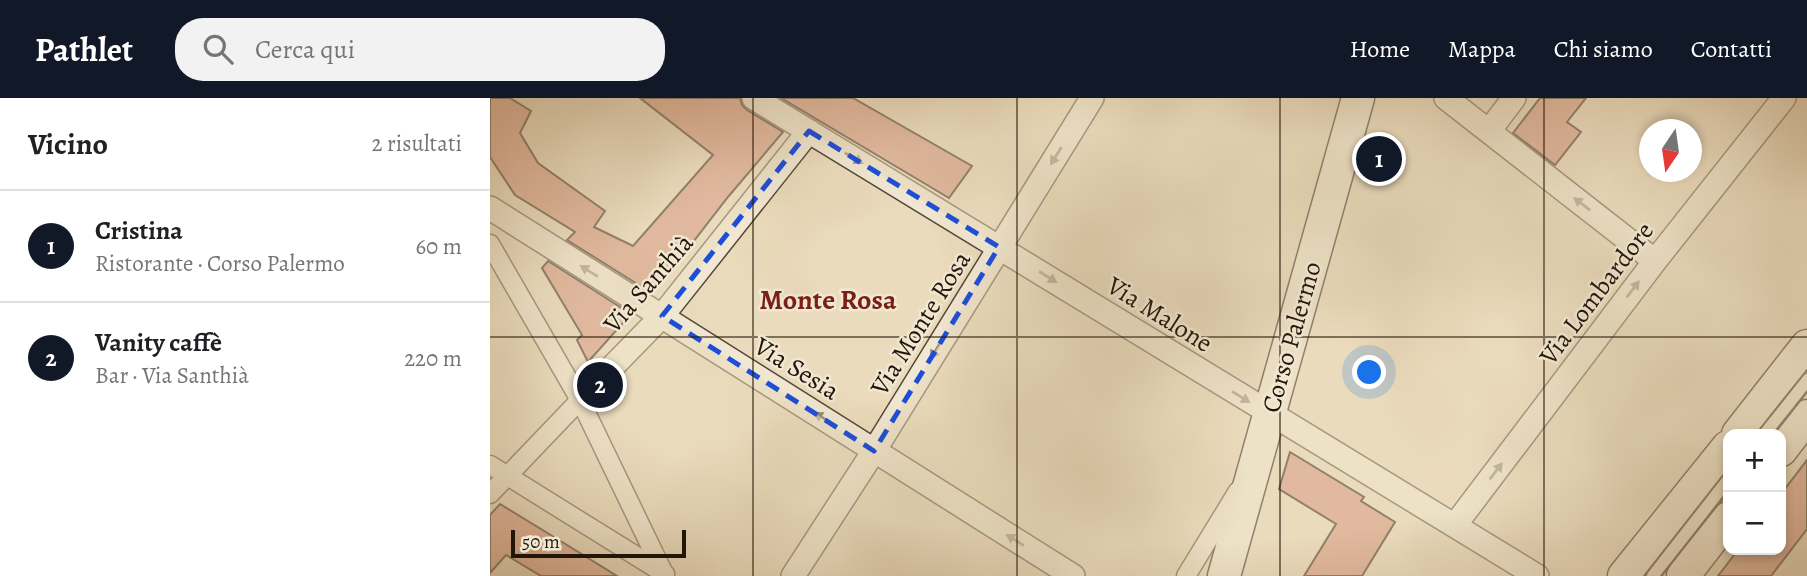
<!DOCTYPE html>
<html lang="it">
<head>
<meta charset="utf-8">
<style>
	:root { --surface:#fff; --page:#f2f2f2; --text:#202124; --muted:#757577; --line:#e0e0e0; --accent:#111827 }
	body { margin:0; font-family:Alegreya,serif; background:var(--page); color:var(--text) }
	.controls { position:absolute; right:21px; bottom:21px; display:grid; overflow:hidden; border-radius:14px; box-shadow:0 4px 10px #0003 }
	.controls button { width:63px; height:63px; display:grid; place-items:center; padding:0; border:0; border-bottom:2px solid var(--line); background:var(--surface); color:var(--text); font:35px sans-serif }
	.compass { position:absolute; left:1149px; top:21px; width:63px; height:63px; border-radius:50%; background:var(--surface); box-shadow:0 4px 10px #0003; rotate:193deg }
	.scale { position:absolute; left:21px; bottom:18px; width:175px; box-sizing:border-box; padding-left:7px; border:4px solid #241509; border-top:0; font-size:19px; line-height:24px; white-space:nowrap; color:#241509; -webkit-text-stroke:5px #f1e8d3; paint-order:stroke }
	.you { position:absolute; left:880px; top:275px; width:24px; height:24px; margin:-18px; border:5px solid #fff; border-radius:50%; background:#1a73e8; box-shadow:0 0 0 10px #1a73e833 }
	.badge { display:grid; place-items:center; width:46px; height:46px; border-radius:50%; background:var(--accent); color:#fff; font-size:23px; font-weight:700 }
	.pin { position:absolute; translate:-50% -50%; border:4px solid #fff; box-shadow:0 2px 7px #0006 }
	.list { margin:0; padding:0; list-style:none }
	h2 { display:flex; justify-content:space-between; align-items:center; height:91px; margin:0; padding:0 28px; font-size:30px }
	h2 small { font-size:23px; font-weight:400; color:var(--muted) }
	.list li { display:grid; grid-template-columns:46px 1fr auto; gap:21px; align-items:center; box-sizing:border-box; height:112px; padding:0 28px; border-top:2px solid var(--line) }
	.list b { display:block; font-size:26px; white-space:nowrap }
	.list p { margin:0; font-size:23px; white-space:nowrap; color:var(--muted) }
	.list em { font-size:23px; font-style:normal; color:var(--muted) }
	.icon { flex:none; width:38px; height:38px; fill:none; stroke:currentColor; stroke-width:2; stroke-linecap:round; stroke-linejoin:round }
	.map { position:relative; flex:none; width:1317px; height:478px; overflow:hidden }
	header { display:flex; align-items:center; gap:42px; box-sizing:border-box; height:98px; padding:0 35px; background:var(--accent); color:#fff }
	header strong { font-size:33px }
	nav { display:flex; gap:38px; margin-inline-start:auto; font-size:24px }
	.search { width:490px; height:63px; background:var(--page); display:flex; align-items:center; gap:18px; box-sizing:border-box; padding:0 24px; border-radius:28px; color:var(--muted); font-size:26px }
	main { display:flex }
	aside { flex:1; background:var(--surface) }
	.map>svg:first-child { display:block }
	.building { fill:#d7917b; stroke:#241509; stroke-width:2 }
	.lines { fill:none; stroke-linecap:round; stroke-linejoin:round }
	.service-casing { stroke:#564636; stroke-width:16 }
	.pedestrian-casing { stroke:#564636; stroke-width:21 }
	.minor-casing { stroke:#564636; stroke-width:26 }
	.secondary-casing { stroke:#241509; stroke-width:35 }
	.service { stroke:#f1e8d3; stroke-width:12 }
	.pedestrian { stroke:#f1e8d3; stroke-width:18 }
	.minor { stroke:#f1e8d3; stroke-width:23 }
	.secondary { stroke:#f1e8d3; stroke-width:32 }
	.tram { stroke:#241509; stroke-width:2 }
	.oneway { fill:#958978 }
	.marked { fill:none; stroke:#1d4ed8; stroke-width:5; stroke-dasharray:14 9; stroke-linejoin:round }
	.grid { fill:none; stroke:#241509; stroke-width:2; stroke-opacity:0.55 }
	.labels { text-anchor:middle; stroke-width:5; stroke-linejoin:round; paint-order:stroke }
	.street-label { font-size:26px; fill:#241509; stroke:#f1e8d3 }
	.neighbourhood-label { font-size:28px; font-weight:bold; fill:#7a1f14; stroke:#f1e8d3 }
</style>
</head>
<body>
<header>
<strong>Pathlet</strong>
<div class="search"><svg class="icon" aria-label="search" viewBox="0 0 24 24"><circle cx="10" cy="10" r="6"/><path d="M15 15l6 6"/></svg>Cerca qui</div>
<nav><a>Home</a><a>Mappa</a><a>Chi siamo</a><a>Contatti</a></nav>
</header>
<main>
<aside>
<h2>Vicino<small>2 risultati</small></h2>
<ul class="list">
<li><span class="badge">1</span><div><b>Cristina</b><p>Ristorante · Corso Palermo</p></div><em>60 m</em></li>
<li><span class="badge">2</span><div><b>Vanity caffè</b><p>Bar · Via Santhià</p></div><em>220 m</em></li>
</ul>
</aside>
<div class="map">
<svg width="1317" height="478" viewBox="0 0 1317 478">
	<rect width="100%" height="100%" fill="#eadbbc"/>
	<filter id="stains"><feTurbulence type="fractalNoise" baseFrequency=".00286" numOctaves="4"/><feColorMatrix values="0 0 0 0 .2 0 0 0 0 .09 0 0 0 0 .02 0 0 0 .5 -.17"/></filter>
	<radialGradient id="worn" r=".72"><stop offset=".6" stop-color="#630" stop-opacity="0"/><stop offset="1" stop-color="#630" stop-opacity=".3"/></radialGradient>
	<path class="building" d="M0,0H20L41,13L30,35L48,65L115,113L104,129L143,148L223,57L150,0H250L252,7L257,12L293,34L238,99L169,188L167,187L160,194L77,142L85,134L25,97L0,59Z
		M291,0H363L482,68L459,100Z
		M1050,0H1096L1077,24L1091,34L1065,67L1023,35Z
		M58,163L141,216L98,264L87,242L92,237L52,170Z
		M800,354L874,399L871,403L905,424L872,478H814L846,426L789,391Z
		M1317,362V431L1281,478H1228L1248,452H1291V396Z
		M10,406L77,447L127,478H51L16,457L0,475V417Z"/>
	<g class="lines">
		<defs>
			<path id="service" d="M1274,336L1317,282
				M1163,478L1238,381"/>
			<path id="pedestrian" d="M0,146L90,302L175,478
				M0,367L175,476
				M0,396L90,302
				M696,478L748,393"/>
			<path id="minor" d="M264,0L1047,478
				M956,0L1165,163
				M999,33L1024,0
				M0,110L583,478
				M90,302L172,218L319,33
				M965,427L1165,163L1294,0
				M303,478L384,353L602,0"/>
			<path id="secondary" d="M1248,336L1317,248
				M1291,352L1317,318
				M734,478L868,0
				M1134,478L1238,349
				M1193,478L1238,420"/>
		</defs>
		<use href="#service" class="service-casing"/>
		<use href="#pedestrian" class="pedestrian-casing"/>
		<use href="#minor" class="minor-casing"/>
		<use href="#secondary" class="secondary-casing"/>
		<use href="#service" class="service"/>
		<use href="#pedestrian" class="pedestrian"/>
		<use href="#minor" class="minor"/>
		<use href="#secondary" class="secondary"/>
		<path class="tram" d="M1266,336L1317,272
			M1284,336L1317,294
			M1154,478L1238,371
			M1171,478L1238,394"/>
	</g>
	<defs><path id="oneway-solid" d="M-6-.8H1V-3.2L6.5 0L1 3.2V.8H-6Z" transform="scale(1.75)"/></defs>
	<g class="oneway">
		<use href="#oneway-solid" transform="translate(566 58) rotate(122)"/>
		<use href="#oneway-solid" transform="translate(364 60) rotate(31)"/>
		<use href="#oneway-solid" transform="translate(1092 106) rotate(-142)"/>
		<use href="#oneway-solid" transform="translate(99 173) rotate(-148)"/>
		<use href="#oneway-solid" transform="translate(558 179) rotate(32)"/>
		<use href="#oneway-solid" transform="translate(1143 191) rotate(-53)"/>
		<use href="#oneway-solid" transform="translate(446 252) rotate(122)"/>
		<use href="#oneway-solid" transform="translate(751 299) rotate(32)"/>
		<use href="#oneway-solid" transform="translate(333 320) rotate(-148)"/>
		<use href="#oneway-solid" transform="translate(1006 373) rotate(-53)"/>
		<use href="#oneway-solid" transform="translate(525 442) rotate(-148)"/>
	</g>
	<path d="M0 0H1317V478H0ZM319,33L509,149L384,353L172,218Z" fill="#eadbbc" fill-opacity=".55" fill-rule="evenodd"/>
	<path class="marked" d="M319,33L509,149L384,353L172,218Z"/>
	<path class="grid" d="M263,0V478M527,0V478M790,0V478M1054,0V478M0,239H1317"/>
	<g class="labels">
		<g class="street-label">
			<text transform="translate(158 185) rotate(-49)" y="9">Via Santhià</text>
			<text transform="translate(1106 195) rotate(-53)" y="9">Via Lombardore</text>
			<text transform="translate(670 216) rotate(32)" y="9">Via Malone</text>
			<text transform="translate(430 225) rotate(-58)" y="9">Via Monte Rosa</text>
			<text transform="translate(801 239) rotate(-74)" y="9">Corso Palermo</text>
			<text transform="translate(307 270) rotate(32)" y="9">Via Sesia</text>
		</g>
		<g class="neighbourhood-label">
			<text x="338" y="211">Monte Rosa</text>
		</g>
	</g>
	<rect width="100%" height="100%" filter="url(#stains)"/>
	<rect width="100%" height="100%" fill="url(#worn)"/>
</svg>
<div class="controls">
<button>+</button>
<button>−</button>
</div>
<svg class="compass" viewBox="-18 -18 36 36"><path d="M0-13l5 13h-10z" fill="#e53935"/><path d="M0 13l5-13h-10z" fill="#757577"/></svg>
<div class="scale">50 m</div>
<div class="you"></div>
<div class="pin badge" style="left:889px;top:61px">1</div>
<div class="pin badge" style="left:110px;top:287px">2</div>
</div>
</main>
</body>
</html>
